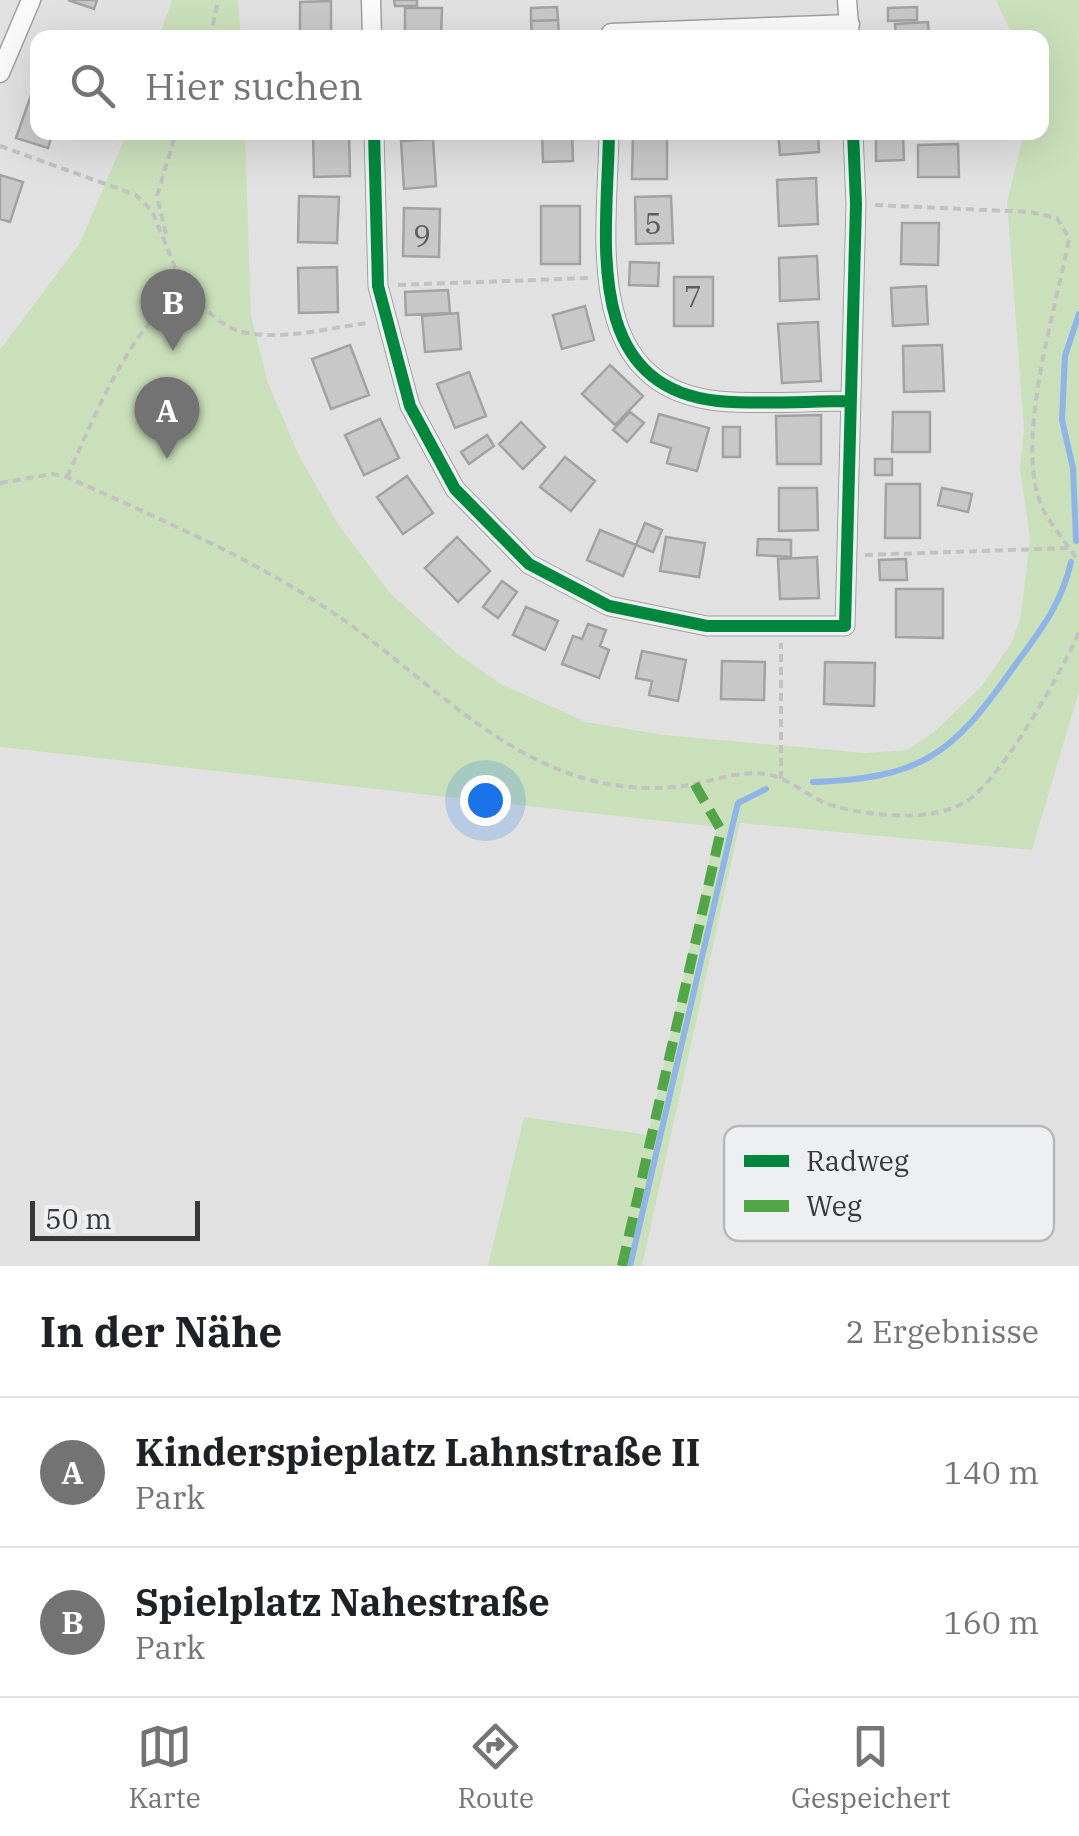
<!DOCTYPE html>
<html lang="de">
<head>
<meta charset="utf-8">
<style>
	:root { --surface:#fff; --page:#f6f6f6; --text:#202124; --muted:#757577; --line:#e0e0e0; --accent:#737374 }
	body { margin:0; font-family:"IBM Plex Serif",serif; background:var(--page); color:var(--text) }
	.scale { position:absolute; left:30px; bottom:25px; width:170px; box-sizing:border-box; padding-left:10px; border:5px solid #383839; border-top:0; font-size:28px; line-height:35px; white-space:nowrap; color:#383839; -webkit-text-stroke:8px #edeff0; paint-order:stroke }
	.you { position:absolute; left:485px; top:800px; width:35px; height:35px; margin:-25px; border:8px solid #fff; border-radius:50%; background:#1a73e8; box-shadow:0 0 0 15px #1a73e833 }
	.badge { display:grid; place-items:center; width:65px; height:65px; border-radius:50%; background:var(--accent); color:#fff; font-size:32px; font-weight:700 }
	.pin { position:absolute; translate:-50% -82px; filter:drop-shadow(0 2px 5px #0008) }
	.pin::after { content:''; position:absolute; top:52px; width:35px; height:30px; background:inherit; clip-path:polygon(0 0,100% 0,50% 100%) }
	.list { margin:0; padding:0; list-style:none }
	h2 { display:flex; justify-content:space-between; align-items:center; height:130px; margin:0; padding:0 40px; font-size:42px }
	h2 small { font-size:32px; font-weight:400; color:var(--muted) }
	.list li { display:grid; grid-template-columns:65px 1fr auto; gap:30px; align-items:center; box-sizing:border-box; height:150px; padding:0 40px; border-top:2px solid var(--line) }
	.list b { display:block; font-size:38px; white-space:nowrap }
	.list p { margin:0; font-size:32px; white-space:nowrap; color:var(--muted) }
	.list em { font-size:32px; font-style:normal; color:var(--muted) }
	.icon { flex:none; width:55px; height:55px; fill:none; stroke:currentColor; stroke-width:2; stroke-linecap:round; stroke-linejoin:round }
	.map { position:relative; flex:none; width:1079px; height:1266px; overflow:hidden }
	.search { position:absolute; background:var(--surface); box-shadow:0 10px 40px #0002; left:30px; right:30px; top:30px; height:110px; display:flex; align-items:center; gap:25px; box-sizing:border-box; padding:0 35px; border-radius:20px; color:var(--muted); font-size:38px }
	.sheet { height:430px; background:var(--surface) }
	nav { display:flex; justify-content:space-around; align-items:center; box-sizing:border-box; height:140px; border-top:2px solid var(--line); background:var(--surface); font-size:28px; color:var(--muted) }
	nav a { display:grid; justify-items:center; gap:5px }
	nav .on { color:var(--accent) }
	.map>svg:first-child { display:block }
	.green { fill:#cae0ba }
	.lines { fill:none; stroke-linecap:round; stroke-linejoin:round }
	.stream { stroke:#8fb4e7; stroke-width:6 }
	.building { fill:#c8c8c9; stroke:#a2a2a2; stroke-width:2.5 }
	.minor-casing { stroke:#a0a0a1; stroke-width:21 }
	.path { stroke:#c2c2c3; stroke-width:4; stroke-dasharray:8 5; stroke-linecap:butt }
	.minor { stroke:#fafafb; stroke-width:18 }
	.quiet { stroke:#53a645; stroke-width:10; stroke-dasharray:20 10; stroke-linecap:butt }
	.cycleway-casing { stroke:#edeff0; stroke-width:19 }
	.cycleway { stroke:#00873e; stroke-width:12 }
	.labels { text-anchor:middle; stroke-width:10; stroke-linejoin:round; paint-order:stroke }
	.number-label { font-size:30px; fill:#5c5c5d }
	.key { fill:#edeff0; stroke:#b7b8b9; stroke-width:2.5 }
	.key-label { font-size:28px; fill:#383839 }
</style>
</head>
<body>
<div class="map">
<svg width="1079" height="1266" viewBox="0 0 1079 1266">
	<rect width="100%" height="100%" fill="#e1e1e2"/>
	<path class="green" d="M172,0H238L241,37H159Z
		M996,0H1079V691L1032,850L740,823L642,1266H488L524,1117L648,1135L717,827L0,747V350L80,243L127,133H245L251,316L268,383L299,456L340,527L390,593L460,656L501,684L586,722L664,735L866,753L907,750L934,732L981,687L1011,644L1021,615L1030,538L1020,468L1024,430L1007,202L1024,133L1042,132V38L1013,37Z"/>
	<g class="lines">
		<path class="stream" d="M1076,541L1073,468L1062,420L1065,356L1079,314
			M813,782C922,778 952,755 1013,668C1039,632 1061,606 1071,562
			M630,1266L735,815L738,803L766,789"/>
	</g>
	<path class="building" d="M68,0H97L94,9Z
		M394,0H417V6H395Z
		M331,1V36L300,37V2Z
		M557,7L558,20L531,21V8Z
		M917,7V20L888,21V8Z
		M405,8H442L441,38H405Z
		M558,20L559,35H532L531,21Z
		M928,22L929,38H896L895,24Z
		M31,95L38,97V132H53L48,148L16,138Z
		M313,132H349L350,176L314,177Z
		M542,132H572L573,161L543,162Z
		M633,132H667V179H632Z
		M778,132H818L819,152L780,155Z
		M903,135L904,160L876,161V136Z
		M433,139L436,186L404,189L401,141Z
		M958,144L959,177H918V145Z
		M0,175L23,182L10,222L0,219Z
		M816,178L818,224L779,226L777,180Z
		M299,196L339,197L337,243L298,242Z
		M671,196L673,243L636,244L635,197Z
		M541,206H580V264H541Z
		M404,208L440,209L439,257L403,256Z
		M902,223H939L938,265L901,264Z
		M817,256L819,299L780,301L779,258Z
		M630,262L659,263L658,286L629,285Z
		M337,267L338,312L299,313L298,268Z
		M674,277H713V326H674Z
		M926,286L928,324L893,326L891,288Z
		M448,290L450,313L406,315L405,292Z
		M585,306L594,340L562,349L553,315Z
		M458,313L461,349L425,352L422,316Z
		M818,322L821,381L782,383L778,324Z
		M350,345L369,395L331,409L312,359Z
		M942,345L944,391L904,392L903,346Z
		M610,365L643,396L615,425L582,394Z
		M469,372L486,416L455,428L437,384Z
		M630,412L644,423L627,442L613,430Z
		M893,412H930V452H892Z
		M659,414L709,428L697,471L667,463L671,448L651,442Z
		M821,415V464H777L776,416Z
		M380,419L399,458L364,475L345,435Z
		M521,422L545,447L523,469L499,444Z
		M723,427H740V457H723Z
		M487,435L494,446L469,464L461,452Z
		M565,457L595,481L571,511L540,487Z
		M875,459H892V475H875Z
		M407,476L433,513L403,534L377,497Z
		M886,484H920V538H885Z
		M779,488H817L818,530L779,531Z
		M942,488L972,494L968,512L938,505Z
		M645,523L662,530L653,552L636,545Z
		M600,530L636,545L623,576L587,560Z
		M457,537L490,571L458,602L425,568Z
		M666,537L705,543L699,577L660,571Z
		M758,539L791,540V557L757,555Z
		M817,557L819,598L780,599L778,559Z
		M906,559L907,580H880L879,560Z
		M502,581L517,592L498,618L483,607Z
		M896,589H943V638L896,637Z
		M526,607L558,621L545,650L513,635Z
		M588,624L606,630L600,646L609,650L599,678L562,664L573,636L582,639Z
		M642,651L686,660L678,701L649,695L652,681L636,678Z
		M722,661L765,662L764,700L721,699Z
		M825,662L875,663L874,706L824,704Z"/>
	<g class="lines">
		<defs>
			<path id="minor" d="M371,0L372,38
				M847,0L850,38
				M611,38V33L850,24
				M0,73L31,0
				M374,132L378,286L410,406L455,489L529,564L609,606L707,626H845L856,204L853,132
				M609,132C608,233 579,386 718,401C761,405 806,401 849,401"/>
		</defs>
		<use href="#minor" class="minor-casing"/>
		<path class="path" d="M210,38L218,0
			M0,146L136,195L152,211L183,287
			M875,205L1030,212L1057,218L1069,238C1057,308 1011,446 1044,511C1054,529 1068,545 1079,562
			M166,234L157,196L176,132
			M398,285L588,278
			M67,477C99,407 124,340 183,287C200,303 217,324 239,331C277,342 329,328 367,323
			M0,483L52,474L67,477C157,518 253,558 335,614C418,670 493,756 594,781C621,788 656,790 684,786C710,782 739,770 766,774C791,778 809,799 834,806C871,816 932,823 967,801C1002,778 1062,672 1079,632
			M865,555L1070,548
			M781,779V643"/>
		<use href="#minor" class="minor"/>
		<path class="quiet" d="M622,1266L721,830L694,783"/>
		<defs>
			<path id="cycleway" d="M374,132L378,286L410,406L455,489L529,564L609,606L707,626H845L856,204L853,132
				M609,132C608,233 579,386 718,401C761,405 806,401 849,401"/>
		</defs>
		<use href="#cycleway" class="cycleway-casing"/>
		<use href="#cycleway" class="cycleway"/>
	</g>
	<g class="labels">
		<g class="number-label">
			<text x="653" y="234">5</text>
			<text x="422" y="246">9</text>
			<text x="693" y="307">7</text>
		</g>
	</g>
	<rect x="724" y="1126" width="330" height="115" rx="15" class="key"/>
	<rect x="744" y="1155" width="45" height="12" fill="#00873e"/>
	<rect x="744" y="1200" width="45" height="12" fill="#53a645"/>
	<g class="key-label">
		<text x="806" y="1171">Radweg</text>
		<text x="806" y="1216">Weg</text>
	</g>
</svg>
<div class="scale">50 m</div>
<div class="you"></div>
<div class="pin badge" style="left:167px;top:459px">A</div>
<div class="pin badge" style="left:173px;top:351px">B</div>
<div class="search"><svg class="icon" aria-label="search" viewBox="0 0 24 24"><circle cx="10" cy="10" r="6"/><path d="M15 15l6 6"/></svg>Hier suchen</div>
</div>
<section class="sheet">
<h2>In der Nähe<small>2 Ergebnisse</small></h2>
<ul class="list">
<li><span class="badge">A</span><div><b>Kinderspieplatz Lahnstraße II</b><p>Park</p></div><em>140 m</em></li>
<li><span class="badge">B</span><div><b>Spielplatz Nahestraße</b><p>Park</p></div><em>160 m</em></li>
</ul>
</section>
<nav>
<a class="on"><svg class="icon" aria-label="map" viewBox="0 0 24 24"><path d="M3 6l6-2 6 2 6-2v14l-6 2-6-2-6 2zM9 4v14M15 6v14"/></svg>Karte</a>
<a><svg class="icon" aria-label="directions" viewBox="0 0 24 24"><path d="M12 3l9 9-9 9-9-9zM9 14v-3h6M13 9l2 2-2 2"/></svg>Route</a>
<a><svg class="icon" aria-label="saved" viewBox="0 0 24 24"><path d="M7 4h10v16l-5-4-5 4z"/></svg>Gespeichert</a>
</nav>
</body>
</html>
